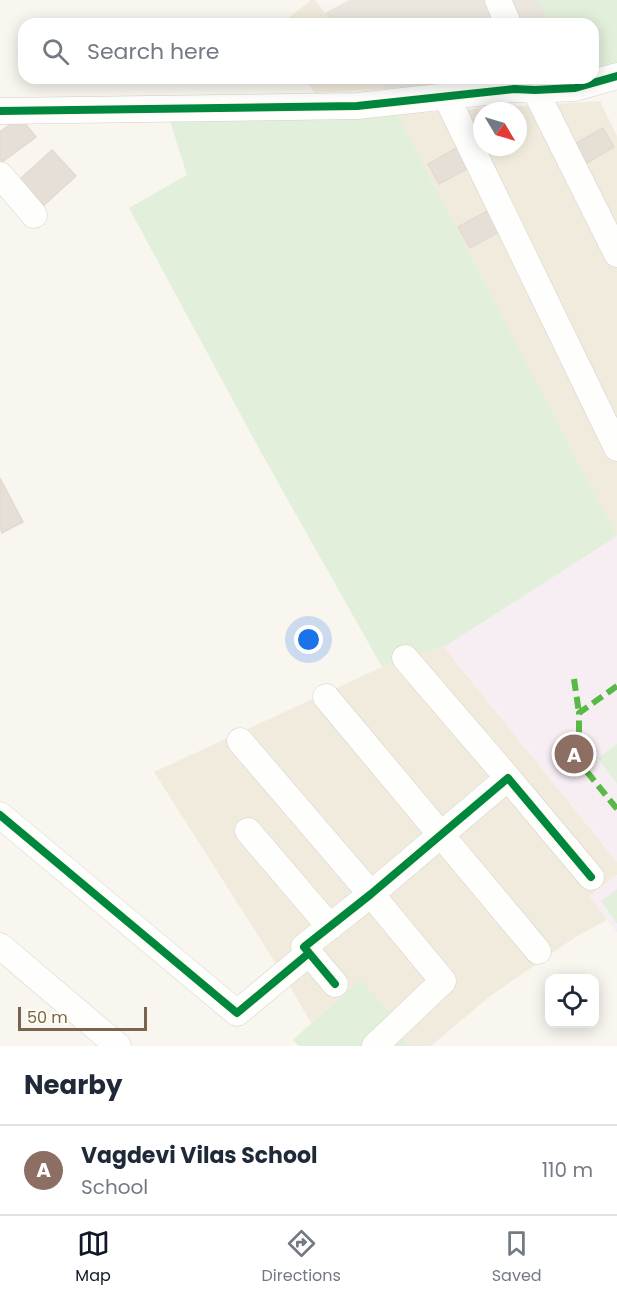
<!DOCTYPE html>
<html lang="en">
<head>
<meta charset="utf-8">
<style>
	:root { --surface:#fff; --page:#f6f6f7; --text:#1f2937; --muted:#747a83; --line:#e0e1e3; --accent:#111827 }
	body { margin:0; font-family:Poppins,sans-serif; background:var(--page); color:var(--text) }
	.controls { position:absolute; right:18px; bottom:18px; display:grid; overflow:hidden; border-radius:12px; box-shadow:0 3px 15px #0003 }
	.controls button { width:54px; height:54px; display:grid; place-items:center; padding:0; border:0; border-bottom:2px solid var(--line); background:var(--surface); color:var(--text); font:30px sans-serif }
	.compass { position:absolute; left:473px; top:102px; width:54px; height:54px; border-radius:50%; background:var(--surface); box-shadow:0 3px 15px #0003; rotate:128deg }
	.scale { position:absolute; left:18px; bottom:15px; width:129px; box-sizing:border-box; padding-left:6px; border:3px solid #77654e; border-top:0; font-size:16px; line-height:21px; white-space:nowrap; color:#77654e; -webkit-text-stroke:4px #fffcf2; paint-order:stroke }
	.you { position:absolute; left:309px; top:640px; width:21px; height:21px; margin:-15px; border:4px solid #fff; border-radius:50%; background:#1a73e8; box-shadow:0 0 0 9px #1a73e833 }
	.badge { display:grid; place-items:center; width:39px; height:39px; border-radius:50%; background:var(--accent); color:#fff; font-size:20px; font-weight:700 }
	.pin { position:absolute; translate:-50% -50%; border:3px solid #fff; box-shadow:0 2px 6px #0006 }
	.list { margin:0; padding:0; list-style:none }
	h2 { display:flex; justify-content:space-between; align-items:center; height:78px; margin:0; padding:0 24px; font-size:26px }
	h2 small { font-size:20px; font-weight:400; color:var(--muted) }
	.list li { display:grid; grid-template-columns:39px 1fr auto; gap:18px; align-items:center; box-sizing:border-box; height:90px; padding:0 24px; border-top:2px solid var(--line) }
	.list b { display:block; font-size:22px; white-space:nowrap }
	.list p { margin:0; font-size:20px; white-space:nowrap; color:var(--muted) }
	.list em { font-size:20px; font-style:normal; color:var(--muted) }
	.icon { flex:none; width:33px; height:33px; fill:none; stroke:currentColor; stroke-width:2; stroke-linecap:round; stroke-linejoin:round }
	.map { position:relative; flex:none; width:617px; height:1046px; overflow:hidden }
	.search { position:absolute; background:var(--surface); box-shadow:0 3px 15px #0003; left:18px; right:18px; top:18px; height:66px; display:flex; align-items:center; gap:15px; box-sizing:border-box; padding:0 21px; border-radius:18px; color:var(--muted); font-size:22px }
	.sheet { height:168px; background:var(--surface) }
	nav { display:flex; justify-content:space-around; align-items:center; box-sizing:border-box; height:84px; border-top:2px solid var(--line); background:var(--surface); font-size:16px; color:var(--muted) }
	nav a { display:grid; justify-items:center; gap:3px }
	nav .on { color:var(--accent) }
	.map>svg:first-child { display:block }
	.residential { fill:#f1ebdd; fill-rule:evenodd }
	.industrial { fill:#ebe7df }
	.education { fill:#f7eef4 }
	.green { fill:#e2efda }
	.building { fill:#e5dfd6; stroke:#e1dbd1; stroke-width:1.5 }
	.lines { fill:none; stroke-linecap:round; stroke-linejoin:round }
	.minor-casing { stroke:#d6d2ca; stroke-width:27 }
	.minor { stroke:#fefefd; stroke-width:26 }
	.quiet { stroke:#58b947; stroke-width:6; stroke-dasharray:12 6; stroke-linecap:butt }
	.cycleway-casing { stroke:#fffcf2; stroke-width:11 }
	.cycleway { stroke:#00873e; stroke-width:8 }
</style>
</head>
<body>
<div class="map">
<svg width="617" height="1046" viewBox="0 0 617 1046">
	<rect width="100%" height="100%" fill="#f8f6ef"/>
	<path class="residential" d="M311,0H315L334,24H281Z
		M304,78H377L386,89L315,93Z
		M600,101L617,136V536L397,114ZM482,111H518V147H482Z
		M444,647L617,862V875L590,896L607,920L577,936L489,997L431,1046H411L404,1039L397,1025L360,979L311,1023L287,981L154,772L382,667Z"/>
	<path class="industrial" d="M349,0H538L551,24H334L325,13Z
		M377,78H578V79L386,89Z"/>
	<path class="education" d="M617,536V862L444,647Z
		M617,875V933L590,896Z"/>
	<path class="green" d="M538,0H617V66L593,74V24H551Z
		M397,114L617,536L444,647L382,667L262,454L129,208L187,175L170,121Z
		M617,744V784L598,758Z
		M617,889V924L601,901Z
		M360,979L391,1014L404,1039L411,1046H299L293,1040Z"/>
	<path class="building" d="M20,117L36,137L2,162L0,159V132Z
		M603,128L614,147L587,163L576,143Z
		M458,147L469,168L439,184L428,164Z
		M52,150L76,176L43,206L19,180Z
		M489,210L501,231L470,248L458,227Z
		M0,478L23,522L2,533L0,528Z"/>
	<g class="lines">
		<defs>
			<path id="minor" d="M498,0L508,24
				M535,90L617,254
				M446,96L617,448
				M0,111L357,106L514,89L535,90L575,88L617,76
				M0,175L34,215
				M405,658L508,778
				M326,697L538,951
				M240,741L371,894L443,981L375,1046
				M0,815L237,1013L309,953
				M248,831L330,927
				M0,946L118,1046
				M335,984L304,947L371,894L508,778L591,877"/>
		</defs>
		<use href="#minor" class="minor-casing"/>
		<use href="#minor" class="minor"/>
		<path class="quiet" d="M574,679L579,713
			M617,686L579,713V762L617,809"/>
		<defs>
			<path id="cycleway" d="M0,111L357,106L514,89L535,90L575,88L617,76
				M0,815L237,1013L309,953
				M335,984L304,947L371,894L508,778L591,877"/>
		</defs>
		<use href="#cycleway" class="cycleway-casing"/>
		<use href="#cycleway" class="cycleway"/>
	</g>
</svg>
<div class="controls">
<button><svg class="icon" aria-label="locate" viewBox="0 0 24 24"><circle cx="12" cy="12" r="6"/><path d="M12 2v4M12 18v4M2 12h4M18 12h4"/></svg></button>
</div>
<svg class="compass" viewBox="-18 -18 36 36"><path d="M0-13l5 13h-10z" fill="#e53935"/><path d="M0 13l5-13h-10z" fill="#747a83"/></svg>
<div class="scale">50 m</div>
<div class="you"></div>
<div class="pin badge" style="left:574px;top:754px;background:#8d6e63">A</div>
<div class="search"><svg class="icon" aria-label="search" viewBox="0 0 24 24"><circle cx="10" cy="10" r="6"/><path d="M15 15l6 6"/></svg>Search here</div>
</div>
<section class="sheet">
<h2>Nearby<small></small></h2>
<ul class="list">
<li><span class="badge" style="background:#8d6e63">A</span><div><b>Vagdevi Vilas School</b><p>School</p></div><em>110 m</em></li>
</ul>
</section>
<nav>
<a class="on"><svg class="icon" aria-label="map" viewBox="0 0 24 24"><path d="M3 6l6-2 6 2 6-2v14l-6 2-6-2-6 2zM9 4v14M15 6v14"/></svg>Map</a>
<a><svg class="icon" aria-label="directions" viewBox="0 0 24 24"><path d="M12 3l9 9-9 9-9-9zM9 14v-3h6M13 9l2 2-2 2"/></svg>Directions</a>
<a><svg class="icon" aria-label="saved" viewBox="0 0 24 24"><path d="M7 4h10v16l-5-4-5 4z"/></svg>Saved</a>
</nav>
</body>
</html>
